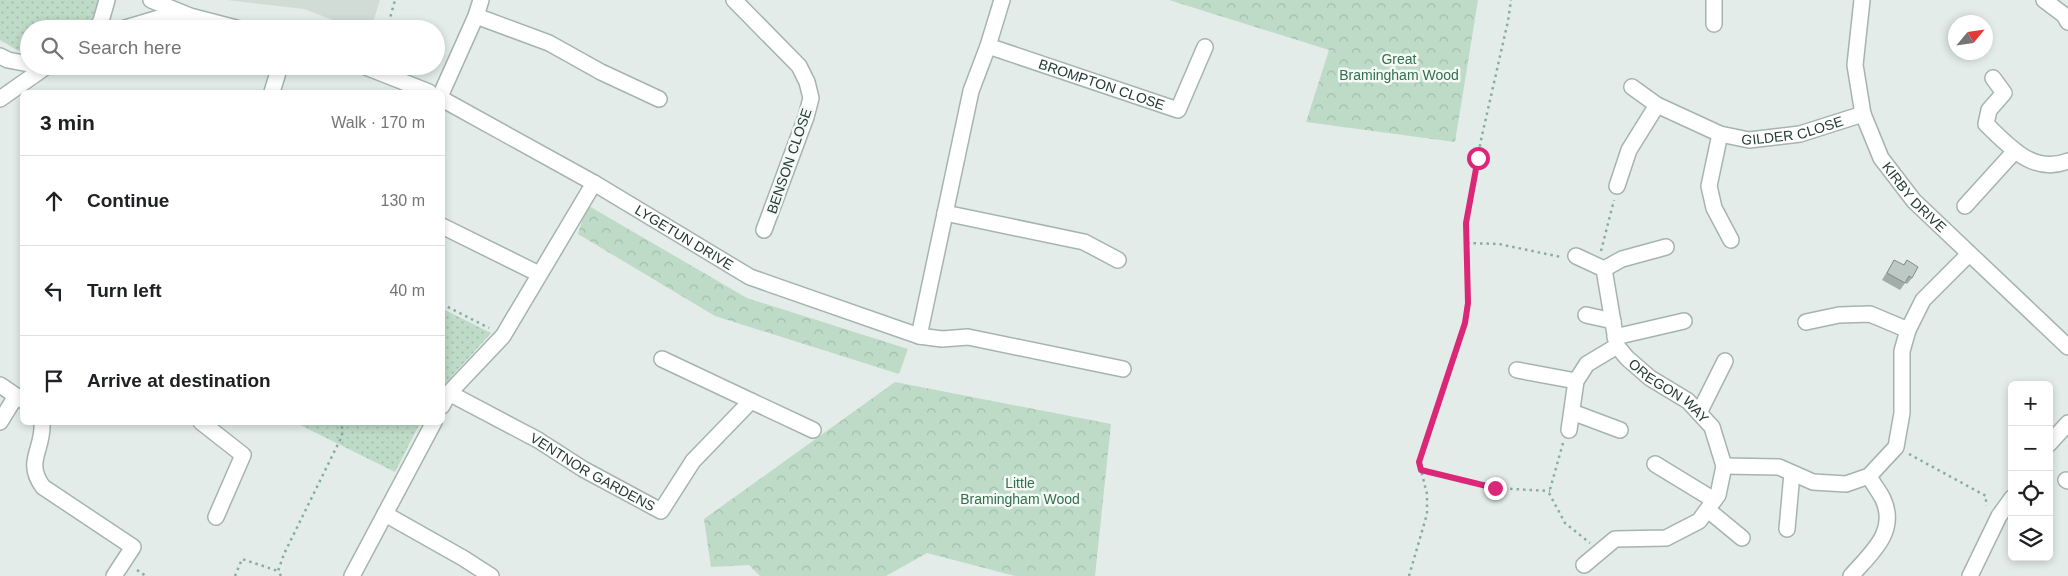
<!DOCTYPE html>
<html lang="en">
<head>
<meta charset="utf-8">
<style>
	:root { --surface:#fff; --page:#f2f2f2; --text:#202124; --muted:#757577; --line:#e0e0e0 }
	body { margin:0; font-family:Helvetica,sans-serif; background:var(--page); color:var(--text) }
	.controls { position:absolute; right:15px; bottom:15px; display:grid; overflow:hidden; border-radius:8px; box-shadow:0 2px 8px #0003 }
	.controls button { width:45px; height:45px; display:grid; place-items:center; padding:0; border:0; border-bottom:1px solid var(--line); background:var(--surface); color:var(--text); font:25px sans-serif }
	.compass { position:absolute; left:1948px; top:15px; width:45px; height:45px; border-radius:50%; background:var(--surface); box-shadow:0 2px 8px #0003; rotate:61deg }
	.stop { position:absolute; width:15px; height:15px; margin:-11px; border:4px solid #db2777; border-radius:50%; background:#fff }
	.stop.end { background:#db2777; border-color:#fff; box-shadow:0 1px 5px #0008 }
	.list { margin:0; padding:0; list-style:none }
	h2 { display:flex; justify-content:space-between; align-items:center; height:65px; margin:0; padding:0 20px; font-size:21px }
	h2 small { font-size:16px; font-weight:400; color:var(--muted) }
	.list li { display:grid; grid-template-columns:32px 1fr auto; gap:15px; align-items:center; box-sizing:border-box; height:90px; padding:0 20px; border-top:1px solid var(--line) }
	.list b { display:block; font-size:19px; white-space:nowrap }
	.list em { font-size:16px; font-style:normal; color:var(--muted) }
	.icon { flex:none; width:28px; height:28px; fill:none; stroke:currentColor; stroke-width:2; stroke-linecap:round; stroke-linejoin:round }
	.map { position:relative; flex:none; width:2068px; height:576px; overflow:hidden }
	.search { position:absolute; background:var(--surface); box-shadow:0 2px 8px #0003; left:20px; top:20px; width:425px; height:55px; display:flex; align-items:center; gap:12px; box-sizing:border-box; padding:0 18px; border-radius:28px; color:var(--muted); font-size:19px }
	.panel { position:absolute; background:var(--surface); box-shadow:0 2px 8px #0003; left:20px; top:90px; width:425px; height:335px; border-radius:8px }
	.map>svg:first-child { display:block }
	.built { fill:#d2dcd7 }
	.grass { fill:url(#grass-dots) }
	.forest { fill:url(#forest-crowns) }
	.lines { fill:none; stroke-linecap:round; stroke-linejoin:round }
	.minor-casing { stroke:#a6b4af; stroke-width:18 }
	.path { stroke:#86ada2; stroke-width:2.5; stroke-dasharray:2.5 4; stroke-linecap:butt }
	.minor { stroke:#fff; stroke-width:15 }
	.wall { fill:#a2ada9 }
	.building { fill:#bcc9c4; stroke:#848d89 }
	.route { stroke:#db2777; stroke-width:6 }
	.labels { text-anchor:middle; stroke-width:5; stroke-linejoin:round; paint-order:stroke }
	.park-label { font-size:14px; fill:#31704b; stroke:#f4f9f6 }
	.street-label { font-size:14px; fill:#243c36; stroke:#f4f9f6 }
</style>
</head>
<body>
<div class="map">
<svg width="2068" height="576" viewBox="0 0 2068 576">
	<defs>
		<pattern id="grass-dots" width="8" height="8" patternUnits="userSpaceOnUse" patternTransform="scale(1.25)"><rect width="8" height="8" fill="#bedbc7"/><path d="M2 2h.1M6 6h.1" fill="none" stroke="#a3bdac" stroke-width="1.8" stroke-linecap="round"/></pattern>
		<pattern id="forest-crowns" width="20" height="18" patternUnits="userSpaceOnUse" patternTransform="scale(1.25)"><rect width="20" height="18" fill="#bedbc7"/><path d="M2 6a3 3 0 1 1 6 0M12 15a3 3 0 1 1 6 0" fill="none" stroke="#a3bdac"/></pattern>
	</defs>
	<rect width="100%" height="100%" fill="#e3ece8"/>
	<path class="built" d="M227,0H380L371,29H356L304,9Z"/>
	<path class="grass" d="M0,0H98L97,9L87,29H29V52L17,50L0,40Z
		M443,309L491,333L443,386H442Z
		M296,423L420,422V423L395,472Z"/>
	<path class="forest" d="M1169,0H1478L1455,142L1306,122L1329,50Z
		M587,205L747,298L908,349L899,374L715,316L578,234Z
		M895,382L1111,424L1095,576H1015L927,553L886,576H760L749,565L711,567L704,519Z"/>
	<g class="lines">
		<defs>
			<g id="minor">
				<path d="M151,0L190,16L240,29"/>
				<path d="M734,0L799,66L807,82L811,98L806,117L764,230"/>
				<path d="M1714,0V24"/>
				<path id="s1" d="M1862,0L1855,65L1863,114L1881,158L1914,201L2068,347"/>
				<path d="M2044,0L2064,15L2068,22"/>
				<path d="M476,16L549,43L601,72L659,99"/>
				<path d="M96,29L101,21L107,0"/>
				<path d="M122,29L159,18L186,16"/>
				<path id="s2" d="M988,46L1178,110L1205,47"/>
				<path d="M0,56L8,60L29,64"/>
				<path d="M363,66L429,92"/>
				<path d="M1993,78L2004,93L1989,110L1986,124C2009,146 2033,175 2068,161"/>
				<path id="s3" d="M1632,87L1657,105L1720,134L1749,140L1800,134L1863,114"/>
				<path d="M272,92L280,66"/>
				<path d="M442,92L476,16L481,0"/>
				<path d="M0,99L47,66"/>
				<path id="s4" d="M442,99L594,183L750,277L919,336L942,339L968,337L1123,369"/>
				<path d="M1720,134L1709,186L1714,208L1731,240"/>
				<path d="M1617,186L1629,150L1657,105"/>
				<path d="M1965,206L2014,152"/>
				<path d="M945,213L1084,242L1118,260"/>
				<path d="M442,226L539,274"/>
				<path id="s5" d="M1576,256L1604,269L1617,346L1627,358L1650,378L1688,401L1712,427L1724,466L1718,495L1699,521L1666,538L1615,539L1584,565"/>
				<path d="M1604,269L1622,259L1666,247"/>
				<path d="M1586,315L1613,321"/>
				<path d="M1806,322L1839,315L1870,314L1908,330"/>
				<path d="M919,336L971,91L988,46L1002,0"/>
				<path d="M1615,337L1684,321"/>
				<path d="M1517,370L1576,381"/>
				<path d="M0,385L22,400"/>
				<path id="s6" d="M449,393L538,440L583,469L661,511L693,461L751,401L662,359"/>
				<path d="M751,401L813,430"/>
				<path d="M442,406L449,393L503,336L594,183"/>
				<path d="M1572,412L1620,430"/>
				<path d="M1699,413L1725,361"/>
				<path d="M0,422L16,396"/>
				<path d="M42,422C44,450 24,461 43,487L133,547L114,576"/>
				<path d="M201,422L243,455L216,517"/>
				<path d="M1569,430L1576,381L1587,364L1617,346"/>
				<path d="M2049,444L2068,423"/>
				<path d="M1655,464L1714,500"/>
				<path d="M1724,466L1779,467L1813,482L1846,484L1869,476L1896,447L1902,413V351L1908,330L1923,300L1969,254"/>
				<path d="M2066,480L2068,481"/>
				<path d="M1708,510L1742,538"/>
				<path d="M385,514L463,558L491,576"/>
				<path d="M1787,529L1792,473"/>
				<path d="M352,576L434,422"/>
				<path d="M1851,576C1871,553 1898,532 1883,499C1879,491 1873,484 1869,476"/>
				<path d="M1970,576L1999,516L2012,498"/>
			</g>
		</defs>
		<use href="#minor" class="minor-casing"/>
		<path class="path" d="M387,29L395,0
			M436,54L442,56
			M1467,243L1499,244L1561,257
			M1601,251L1614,200
			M442,304L489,328
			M1563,443L1549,493L1565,523L1590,543
			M1909,454L1986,496V506
			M1421,471L1495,488L1550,491
			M137,570L146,576
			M235,576L242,559L278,571
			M281,576L278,571L284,554L342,436V422
			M1409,576L1427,514V494L1419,462L1465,323L1469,303L1466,223L1481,140L1508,21L1511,0"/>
		<use href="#minor" class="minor"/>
	</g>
	<path class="wall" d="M1894,260L1903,265L1907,260L1912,278L1907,284L1905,283L1900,290L1882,280Z"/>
	<path class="building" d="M1894,260L1904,265L1907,260L1918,267L1912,278L1909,276L1905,283L1887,273Z"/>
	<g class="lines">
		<path class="route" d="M1478,158L1466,223L1468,303L1465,323L1419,462L1421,470L1495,488"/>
	</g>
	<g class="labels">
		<g class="park-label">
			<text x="1399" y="64">Great<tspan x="1399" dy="16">Bramingham Wood</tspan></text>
			<text x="1020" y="488">Little<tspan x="1020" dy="16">Bramingham Wood</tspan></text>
		</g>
		<g class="street-label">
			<text dy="5" stroke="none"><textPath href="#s2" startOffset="120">BROMPTON CLOSE</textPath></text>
			<text dy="5" stroke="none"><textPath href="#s3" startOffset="174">GILDER CLOSE</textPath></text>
			<text transform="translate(789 161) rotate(-71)" y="5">BENSON CLOSE</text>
			<text dy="5" stroke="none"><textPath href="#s1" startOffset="214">KIRBY DRIVE</textPath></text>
			<text dy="5" stroke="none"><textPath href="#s4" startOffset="279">LYGETUN DRIVE</textPath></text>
			<text dy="5" stroke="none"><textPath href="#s5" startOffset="178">OREGON WAY</textPath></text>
			<text dy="5" stroke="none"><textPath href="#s6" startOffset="164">VENTNOR GARDENS</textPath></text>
		</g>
	</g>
</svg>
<div class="controls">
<button>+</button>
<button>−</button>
<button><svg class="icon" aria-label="locate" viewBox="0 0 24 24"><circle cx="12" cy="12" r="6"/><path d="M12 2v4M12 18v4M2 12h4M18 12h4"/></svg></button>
<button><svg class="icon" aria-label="layers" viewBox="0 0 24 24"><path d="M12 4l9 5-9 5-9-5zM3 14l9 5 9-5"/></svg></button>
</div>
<svg class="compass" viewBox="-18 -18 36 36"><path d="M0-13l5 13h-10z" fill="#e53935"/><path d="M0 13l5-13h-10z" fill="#757577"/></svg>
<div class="stop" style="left:1478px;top:158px"></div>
<div class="stop end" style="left:1495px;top:488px"></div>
<div class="search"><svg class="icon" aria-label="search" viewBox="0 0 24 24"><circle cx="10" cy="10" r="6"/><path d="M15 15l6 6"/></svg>Search here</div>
<section class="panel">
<h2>3 min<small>Walk · 170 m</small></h2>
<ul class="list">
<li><svg class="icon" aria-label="ahead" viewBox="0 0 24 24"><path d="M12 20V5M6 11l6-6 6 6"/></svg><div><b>Continue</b></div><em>130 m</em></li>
<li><svg class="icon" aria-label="left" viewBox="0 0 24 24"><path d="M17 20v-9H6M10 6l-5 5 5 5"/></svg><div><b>Turn left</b></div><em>40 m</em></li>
<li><svg class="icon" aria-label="arrive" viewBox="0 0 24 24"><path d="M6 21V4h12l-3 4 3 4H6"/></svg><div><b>Arrive at destination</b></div></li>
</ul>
</section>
</div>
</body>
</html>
